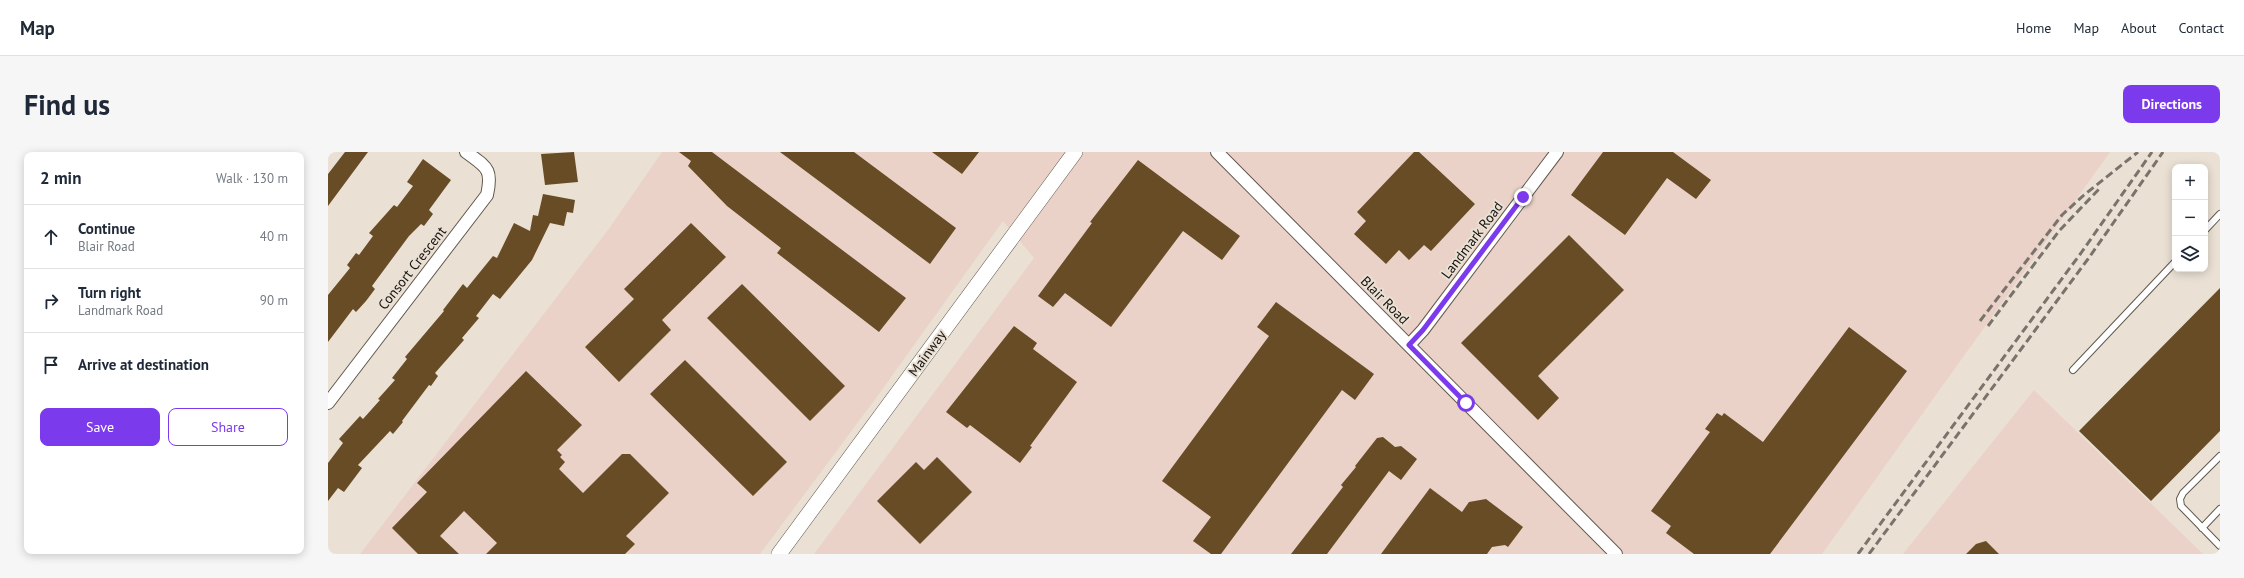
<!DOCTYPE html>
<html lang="en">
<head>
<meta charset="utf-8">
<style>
	:root { --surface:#fff; --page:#f6f6f7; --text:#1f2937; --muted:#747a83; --line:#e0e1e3; --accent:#7c3aed }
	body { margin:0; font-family:"PT Sans",sans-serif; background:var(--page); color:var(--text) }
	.controls { position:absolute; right:12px; top:12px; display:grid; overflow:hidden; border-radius:8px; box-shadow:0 2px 10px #0003 }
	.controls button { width:36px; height:36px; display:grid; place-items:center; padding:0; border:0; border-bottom:1px solid var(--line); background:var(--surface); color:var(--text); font:20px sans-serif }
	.stop { position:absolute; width:12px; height:12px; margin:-9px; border:3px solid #7c3aed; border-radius:50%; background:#fff }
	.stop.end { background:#7c3aed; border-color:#fff; box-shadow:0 1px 4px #0008 }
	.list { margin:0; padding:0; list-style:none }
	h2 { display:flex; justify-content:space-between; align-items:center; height:52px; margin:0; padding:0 16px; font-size:17px }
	h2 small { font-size:13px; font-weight:400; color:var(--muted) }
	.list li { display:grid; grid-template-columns:26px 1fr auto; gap:12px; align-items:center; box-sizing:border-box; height:64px; padding:0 16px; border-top:1px solid var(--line) }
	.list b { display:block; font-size:15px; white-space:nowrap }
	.list p { margin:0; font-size:13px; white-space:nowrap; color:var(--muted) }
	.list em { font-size:13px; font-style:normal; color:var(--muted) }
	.actions { display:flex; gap:8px; padding:12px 16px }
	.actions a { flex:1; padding:9px 0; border:1px solid var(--accent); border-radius:8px; text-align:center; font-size:14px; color:var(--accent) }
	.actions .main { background:var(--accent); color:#fff }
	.icon { flex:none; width:22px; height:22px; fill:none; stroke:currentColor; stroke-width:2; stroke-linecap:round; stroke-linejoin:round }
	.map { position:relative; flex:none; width:1892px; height:402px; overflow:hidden; border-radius:8px }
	header { display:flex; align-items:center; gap:24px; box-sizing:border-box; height:56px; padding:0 20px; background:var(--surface); border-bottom:1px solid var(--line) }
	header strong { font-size:19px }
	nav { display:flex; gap:22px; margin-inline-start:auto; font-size:14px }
	.intro { display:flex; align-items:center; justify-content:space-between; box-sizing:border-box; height:96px; padding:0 24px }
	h1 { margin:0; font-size:28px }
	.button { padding:10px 18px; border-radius:8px; background:var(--accent); color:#fff; font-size:14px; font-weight:700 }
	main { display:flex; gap:24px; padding:0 24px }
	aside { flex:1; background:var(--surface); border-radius:8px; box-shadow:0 2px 10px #0003 }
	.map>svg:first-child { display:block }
	.industrial { fill:#ead2c8 }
	.building { fill:#674c26 }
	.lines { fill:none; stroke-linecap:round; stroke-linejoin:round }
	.service-casing { stroke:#61594e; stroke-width:8 }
	.minor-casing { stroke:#61594e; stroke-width:14 }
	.tertiary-casing { stroke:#61594e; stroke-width:16 }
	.service { stroke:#fff; stroke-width:6 }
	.minor { stroke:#fff; stroke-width:12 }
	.tertiary { stroke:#fff; stroke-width:15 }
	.rail { stroke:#79736b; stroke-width:3; stroke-dasharray:8 4; stroke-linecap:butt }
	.route { stroke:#7c3aed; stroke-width:5 }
	.labels { text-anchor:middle; stroke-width:4; stroke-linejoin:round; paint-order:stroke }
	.street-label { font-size:14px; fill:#14110d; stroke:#eae0d4 }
</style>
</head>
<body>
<header>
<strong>Map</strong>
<nav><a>Home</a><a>Map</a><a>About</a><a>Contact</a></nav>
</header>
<div class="intro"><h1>Find us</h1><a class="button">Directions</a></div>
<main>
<aside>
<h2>2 min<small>Walk · 130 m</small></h2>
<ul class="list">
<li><svg class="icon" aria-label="ahead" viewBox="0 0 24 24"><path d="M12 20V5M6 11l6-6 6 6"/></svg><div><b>Continue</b><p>Blair Road</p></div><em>40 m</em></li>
<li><svg class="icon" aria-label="right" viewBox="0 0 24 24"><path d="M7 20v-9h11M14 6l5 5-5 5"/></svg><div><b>Turn right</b><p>Landmark Road</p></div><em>90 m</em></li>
<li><svg class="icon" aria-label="arrive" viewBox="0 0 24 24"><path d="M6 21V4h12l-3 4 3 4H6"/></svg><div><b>Arrive at destination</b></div></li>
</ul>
<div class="actions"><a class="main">Save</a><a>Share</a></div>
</aside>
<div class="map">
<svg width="1892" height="402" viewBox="0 0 1892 402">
	<rect width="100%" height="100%" fill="#eae0d4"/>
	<path class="industrial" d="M334,0H1782L1494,402H486L706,106L675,69L548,246L432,402H32L280,78Z
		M1706,238L1875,402H1575Z"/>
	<path class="building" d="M17,0H40L0,54V22Z
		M246,0L250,30L217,33L213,2Z
		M351,0H384L578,146L551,180L449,101L453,96L399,54L360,14L363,9Z
		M452,0H526L628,76L602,112Z
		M604,0H651L634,22Z
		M1086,0H1091L1147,52L1103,99L1096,93L1081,108L1071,98L1058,112L1026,82L1038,69L1029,60Z
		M1275,0H1345L1383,28L1368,47L1339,26L1297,83L1243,43Z
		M95,7L123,28L101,58L105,62L96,74L93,72L81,84L44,134L47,137L38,149L28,160L25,157L0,190V143L22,116L19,113L28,101L31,103L45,84L41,81L66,53L69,55L85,34L79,30Z
		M810,8L912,84L894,108L855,79L783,175L737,141L725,155L710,144L764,71L762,70Z
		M215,42L247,48L245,61L239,60L236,74L222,71L204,108L172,147L165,142L148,164L151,166L134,186L136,188L107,221L110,224L103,234L101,233L74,269L75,270L65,282L62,279L30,313L34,316L16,340L10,336L0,349V311L15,291L11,287L32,264L35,267L52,248L50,247L67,228L64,226L79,207L77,205L116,159L115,158L135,132L139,136L165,104L169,106L186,71L202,79L205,63L210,64Z
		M363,71L398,105L334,168L343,178L291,230L257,195L306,147L296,137Z
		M1241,83L1296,138L1210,224L1231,246L1210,268L1133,191Z
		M414,132L517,234L482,269L379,166Z
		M1892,136V279L1823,349L1751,279Z
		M948,150L1046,222L1027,248L1014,238L893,402H883L865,389L883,365L834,329L941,184L929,175Z
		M686,174L709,191L705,197L749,230L702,294L704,295L692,311L642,273L639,276L618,260Z
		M1521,175L1579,219L1442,402H1366L1338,381L1343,374L1323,359L1382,280L1377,277L1389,261L1394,264L1396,261L1435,290Z
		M357,208L459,310L425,344L322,242Z
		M198,219L254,273L229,298L234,303L232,305L237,310L231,317L255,341L294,302H302L341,341L298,384L307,392L297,402H158L169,391L136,359L112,384L131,402H90L64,376L99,340L89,331Z
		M1055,285L1067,295L1073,294L1089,307L1073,328L1061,319L999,402H963L1015,335L1013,333L1028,315L1027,314L1049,286Z
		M609,305L644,340L592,392L549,349L588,310L596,318Z
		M1102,336L1134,360L1141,350L1158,347L1195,375L1180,395L1177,393L1164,395L1159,402H1053Z
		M1658,389L1671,402H1638L1648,392Z"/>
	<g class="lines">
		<defs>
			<path id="service" d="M1877,78L1892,62
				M1745,218L1847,110
				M1892,304L1855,341L1852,347L1853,354L1892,394
				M1874,376L1892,357"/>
			<path id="minor" d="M889,0L1288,402
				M1081,193L1095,178L1229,0
				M0,251L159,43C165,16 158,15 138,0"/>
			<path id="tertiary" d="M451,402L747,0"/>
		</defs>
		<use href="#service" class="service-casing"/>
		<use href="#minor" class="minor-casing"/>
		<use href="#tertiary" class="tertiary-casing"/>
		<use href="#service" class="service"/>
		<use href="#minor" class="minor"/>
		<use href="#tertiary" class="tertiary"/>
		<path class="rail" d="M1652,169L1734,63L1756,43L1810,0
			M1660,174L1731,79L1772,36
			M1530,402L1753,101L1824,0
			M1541,402L1760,107L1835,0"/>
	</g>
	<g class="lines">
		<path class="route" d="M1138,251L1081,193L1095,178L1195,45"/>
	</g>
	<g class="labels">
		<g class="street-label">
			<text transform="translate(1144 88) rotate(-53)" y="5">Landmark Road</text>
			<text transform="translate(84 116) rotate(-52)" y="5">Consort Crescent</text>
			<text transform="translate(1057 148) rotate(45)" y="5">Blair Road</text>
			<text transform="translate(599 201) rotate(-54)" y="5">Mainway</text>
		</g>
	</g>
</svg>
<div class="controls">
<button>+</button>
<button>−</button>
<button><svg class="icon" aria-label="layers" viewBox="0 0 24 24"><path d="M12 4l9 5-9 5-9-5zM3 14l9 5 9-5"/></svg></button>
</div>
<div class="stop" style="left:1138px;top:251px"></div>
<div class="stop end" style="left:1195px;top:45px"></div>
</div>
</main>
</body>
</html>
